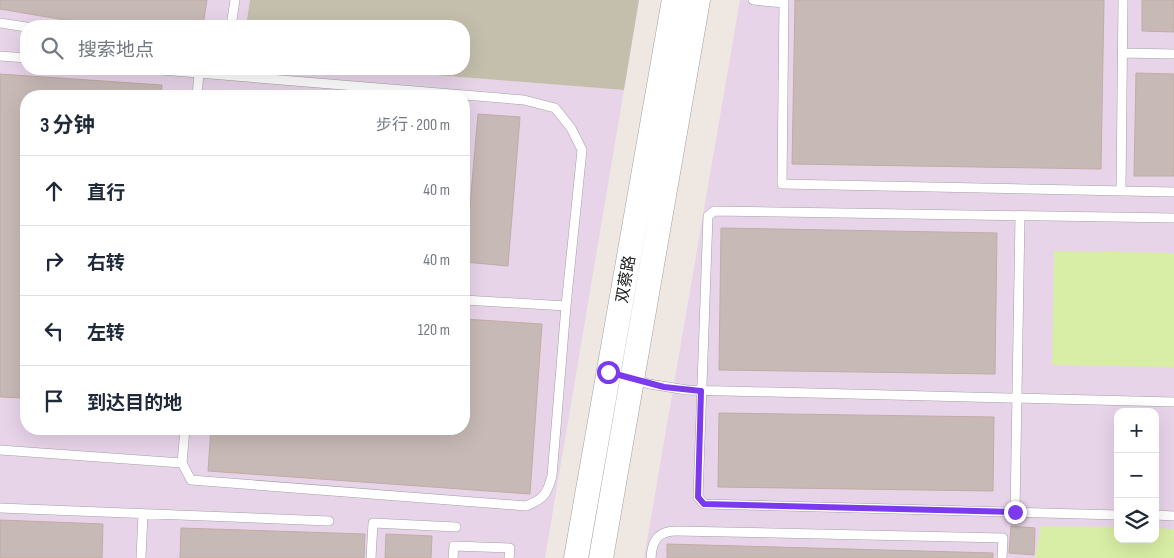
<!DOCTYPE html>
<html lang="zh">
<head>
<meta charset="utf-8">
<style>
	:root { --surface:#fff; --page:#f6f6f7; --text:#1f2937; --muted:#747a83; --line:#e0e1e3 }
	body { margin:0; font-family:"Sofia Sans Condensed","Noto Sans SC",sans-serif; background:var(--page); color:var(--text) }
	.controls { position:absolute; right:15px; bottom:15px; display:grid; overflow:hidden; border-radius:10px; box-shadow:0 5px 20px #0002 }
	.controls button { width:45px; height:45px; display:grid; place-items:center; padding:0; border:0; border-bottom:1px solid var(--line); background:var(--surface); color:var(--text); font:25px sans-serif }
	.stop { position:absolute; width:15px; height:15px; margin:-11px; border:4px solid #7c3aed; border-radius:50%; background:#fff }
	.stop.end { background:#7c3aed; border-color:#fff; box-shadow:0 1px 5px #0008 }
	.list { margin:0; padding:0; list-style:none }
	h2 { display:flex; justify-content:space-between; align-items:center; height:65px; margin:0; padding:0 20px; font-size:21px }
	h2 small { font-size:16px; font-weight:400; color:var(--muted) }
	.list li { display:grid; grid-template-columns:32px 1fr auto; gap:15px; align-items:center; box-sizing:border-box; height:70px; padding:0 20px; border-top:1px solid var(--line) }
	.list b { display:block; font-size:19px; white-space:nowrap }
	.list em { font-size:16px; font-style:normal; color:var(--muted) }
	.icon { flex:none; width:28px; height:28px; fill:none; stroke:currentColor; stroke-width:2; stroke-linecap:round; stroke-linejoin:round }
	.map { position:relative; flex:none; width:1174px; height:558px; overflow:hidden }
	.search { position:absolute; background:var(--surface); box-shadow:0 5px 20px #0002; left:20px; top:20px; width:450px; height:55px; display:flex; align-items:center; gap:12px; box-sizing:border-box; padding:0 18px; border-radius:20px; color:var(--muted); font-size:19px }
	.panel { position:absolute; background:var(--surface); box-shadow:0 5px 20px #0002; left:20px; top:90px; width:450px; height:345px; border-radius:20px }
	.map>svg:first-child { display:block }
	.industrial { fill:#e8d4e9; fill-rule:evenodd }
	.construction { fill:#c4bfad }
	.grass { fill:#d8eda5 }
	.building { fill:#c7b9b6; stroke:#c2aba4 }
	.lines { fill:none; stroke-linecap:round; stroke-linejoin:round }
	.service-casing { stroke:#a1a1a1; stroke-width:10 }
	.tertiary-casing { stroke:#a1a1a1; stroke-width:25 }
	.service { stroke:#fff; stroke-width:9 }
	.tertiary { stroke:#fff; stroke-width:24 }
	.route { stroke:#7c3aed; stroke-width:6 }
	.labels { text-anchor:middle; stroke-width:4; stroke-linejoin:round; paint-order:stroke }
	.street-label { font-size:16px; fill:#1d1d1d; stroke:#fff }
</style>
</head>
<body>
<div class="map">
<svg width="1174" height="558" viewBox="0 0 1174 558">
	<rect width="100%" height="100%" fill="#efe8e2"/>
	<path class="industrial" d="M0,0H250L246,26H26V69H359L624,90L545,558H0ZM26,96H464V429H26Z
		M740,0H1174V558H644ZM1118,412H1155V539H1118Z"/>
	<path class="construction" d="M250,0H639L624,90L360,69H464V26H246Z"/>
	<path class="grass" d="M1054,251L1174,253V367L1052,365Z
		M1041,526L1118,527V539H1155V528L1174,529V558H1035Z"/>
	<path class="building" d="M0,0H207L203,26H100L0,9Z
		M795,0H1104L1101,169L792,164Z
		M1142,0H1174V32L1142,31Z
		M1136,73L1174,74V176H1134Z
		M0,74L162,85L161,96H26V398L0,397Z
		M478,114L520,117L508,266L465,262Z
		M721,228L997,233L995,374L719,370Z
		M464,319L542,324L530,494L208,471L211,429H464Z
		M719,413L994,417L993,491L718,487Z
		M0,520L103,524L102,558H0Z
		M1011,526L1035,528L1034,555L1009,553Z
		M181,528L365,534L364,558H180Z
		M386,534L432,536L431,558H385Z
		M667,544L993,553V558H667Z"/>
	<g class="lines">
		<defs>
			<path id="service" d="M753,0L784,3
				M784,0L782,184L1174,192
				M0,23L26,27
				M231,26L235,0
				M1123,53L1174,54
				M0,56L26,58
				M149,69L524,100L555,108L571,128L582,150L566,306L464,300
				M197,96L199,73
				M1121,191L1123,0
				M609,372L649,384L687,390L1174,402
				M0,450L182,463L185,429
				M182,463L191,480L526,506C544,499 547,494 552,476L566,306
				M0,508L329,521
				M1015,512L1020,216
				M1118,515L704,504L698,497L708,216L714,211L1174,218
				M1155,515L1174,516
				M141,558L143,514
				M371,558L373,523L456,527
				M453,558L454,546L510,548L509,558
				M651,558C652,540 658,531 677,531L1003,538L1002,558"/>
			<path id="tertiary" d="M576,558L674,0
				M601,558L698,0"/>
		</defs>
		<use href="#service" class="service-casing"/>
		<use href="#tertiary" class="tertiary-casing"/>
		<use href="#service" class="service"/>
		<use href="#tertiary" class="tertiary"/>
	</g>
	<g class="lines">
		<path class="route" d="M608,372L664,387L701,391L698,497L704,504L1015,512"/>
	</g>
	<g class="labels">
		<g class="street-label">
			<text transform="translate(625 279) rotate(-80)" y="6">双蔡路</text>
		</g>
	</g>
</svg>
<div class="controls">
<button>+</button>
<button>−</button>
<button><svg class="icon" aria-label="layers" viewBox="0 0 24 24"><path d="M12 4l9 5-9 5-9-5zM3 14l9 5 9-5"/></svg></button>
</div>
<div class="stop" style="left:608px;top:372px"></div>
<div class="stop end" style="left:1015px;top:512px"></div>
<div class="search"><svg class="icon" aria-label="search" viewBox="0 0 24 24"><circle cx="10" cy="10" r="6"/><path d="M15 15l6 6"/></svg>搜索地点</div>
<section class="panel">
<h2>3 分钟<small>步行 · 200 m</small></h2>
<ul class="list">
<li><svg class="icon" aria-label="ahead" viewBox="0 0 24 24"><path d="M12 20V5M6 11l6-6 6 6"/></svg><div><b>直行</b></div><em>40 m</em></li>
<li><svg class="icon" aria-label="right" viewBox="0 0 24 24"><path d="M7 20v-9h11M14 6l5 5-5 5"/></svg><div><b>右转</b></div><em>40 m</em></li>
<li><svg class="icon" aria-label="left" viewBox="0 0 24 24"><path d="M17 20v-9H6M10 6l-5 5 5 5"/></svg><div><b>左转</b></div><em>120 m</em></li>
<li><svg class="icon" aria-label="arrive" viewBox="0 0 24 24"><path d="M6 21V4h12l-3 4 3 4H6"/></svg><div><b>到达目的地</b></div></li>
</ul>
</section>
</div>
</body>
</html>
